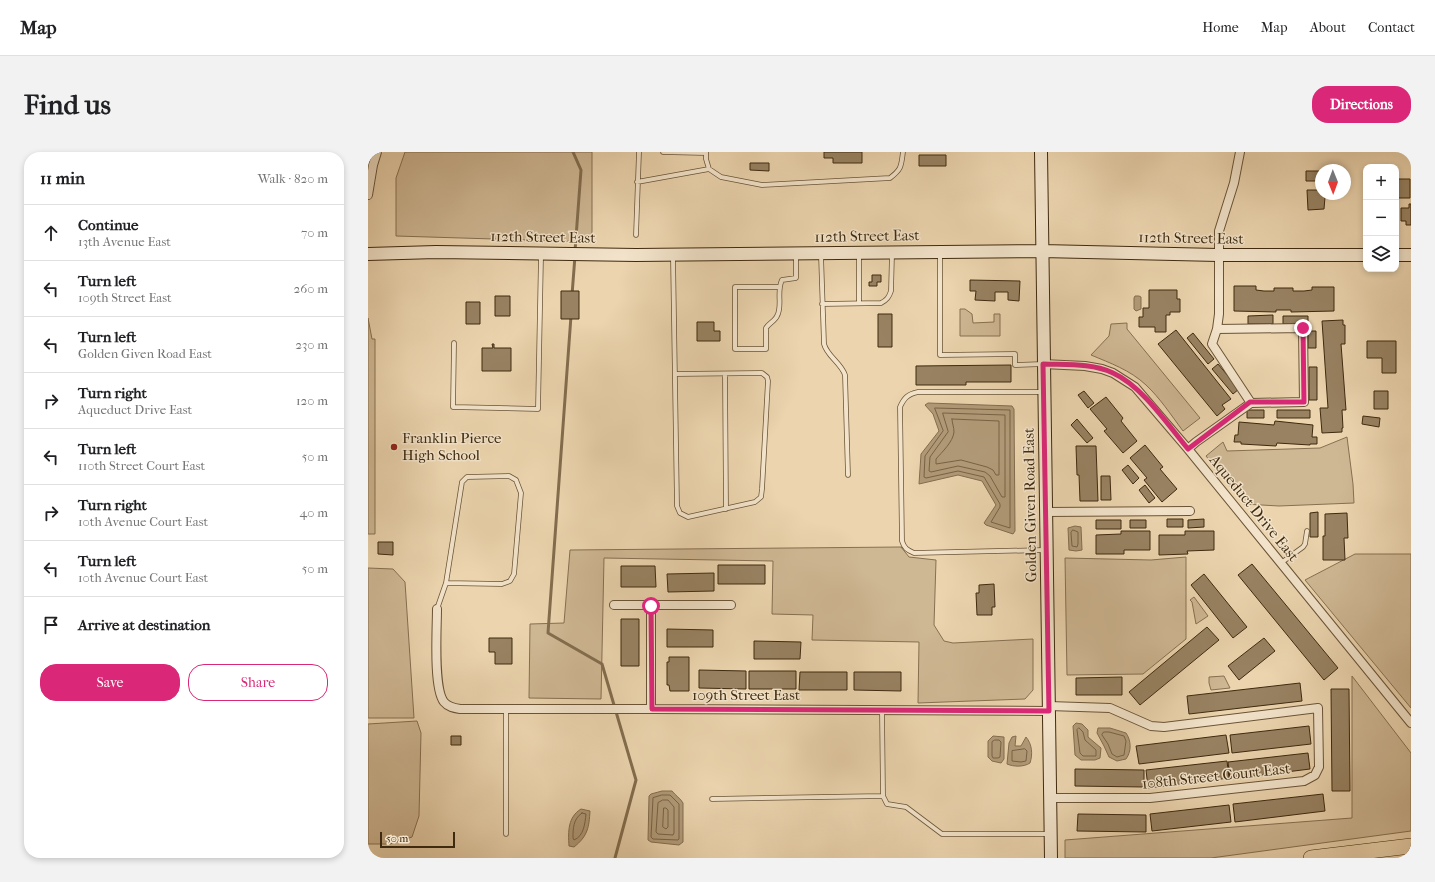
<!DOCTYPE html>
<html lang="en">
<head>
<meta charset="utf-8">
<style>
	:root { --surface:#fff; --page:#f2f2f2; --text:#202124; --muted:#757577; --line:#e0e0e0; --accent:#db2777 }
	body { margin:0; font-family:"IM FELL French Canon",serif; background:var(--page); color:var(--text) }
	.controls { position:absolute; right:12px; top:12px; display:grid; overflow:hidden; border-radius:8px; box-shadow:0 2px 6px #0003 }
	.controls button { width:36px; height:36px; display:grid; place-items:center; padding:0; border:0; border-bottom:1px solid var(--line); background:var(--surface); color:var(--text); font:20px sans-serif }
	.compass { position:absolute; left:947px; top:12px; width:36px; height:36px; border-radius:50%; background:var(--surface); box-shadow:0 2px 6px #0003; rotate:179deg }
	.scale { position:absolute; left:12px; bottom:10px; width:75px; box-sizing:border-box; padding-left:4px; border:2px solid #3f2a0f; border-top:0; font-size:11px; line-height:14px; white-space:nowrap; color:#3f2a0f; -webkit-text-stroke:3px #f2e3ca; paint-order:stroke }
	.stop { position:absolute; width:12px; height:12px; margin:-9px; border:3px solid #db2777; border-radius:50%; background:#fff }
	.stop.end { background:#db2777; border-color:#fff; box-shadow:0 1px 4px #0008 }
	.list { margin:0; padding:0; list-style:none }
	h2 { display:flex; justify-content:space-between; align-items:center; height:52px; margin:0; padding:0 16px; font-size:17px }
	h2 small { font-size:13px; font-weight:400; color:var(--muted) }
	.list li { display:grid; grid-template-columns:26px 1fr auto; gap:12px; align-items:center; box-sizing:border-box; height:56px; padding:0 16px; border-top:1px solid var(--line) }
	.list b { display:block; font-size:15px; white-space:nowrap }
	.list p { margin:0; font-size:13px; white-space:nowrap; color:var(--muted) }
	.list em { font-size:13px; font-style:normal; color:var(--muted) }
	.actions { display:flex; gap:8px; padding:12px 16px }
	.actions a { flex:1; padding:9px 0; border:1px solid var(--accent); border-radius:16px; text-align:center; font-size:14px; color:var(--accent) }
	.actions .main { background:var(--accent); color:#fff }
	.icon { flex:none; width:22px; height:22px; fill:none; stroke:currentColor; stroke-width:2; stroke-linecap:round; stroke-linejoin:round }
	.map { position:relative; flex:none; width:1043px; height:706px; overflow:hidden; border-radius:16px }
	header { display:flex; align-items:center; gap:24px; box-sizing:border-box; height:56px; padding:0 20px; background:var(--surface); border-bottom:1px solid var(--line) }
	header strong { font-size:19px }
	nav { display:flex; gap:22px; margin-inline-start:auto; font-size:14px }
	.intro { display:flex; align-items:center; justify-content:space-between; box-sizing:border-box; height:96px; padding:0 24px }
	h1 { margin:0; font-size:28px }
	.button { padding:10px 18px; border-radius:16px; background:var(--accent); color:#fff; font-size:14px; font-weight:700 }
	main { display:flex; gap:24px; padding:0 24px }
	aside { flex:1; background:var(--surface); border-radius:16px; box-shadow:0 2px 6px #0003 }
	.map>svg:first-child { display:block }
	.green { fill:#ceb793; stroke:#867051 }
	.water { fill:#b19a78; stroke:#836d4e }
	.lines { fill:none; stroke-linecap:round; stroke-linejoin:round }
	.shore { stroke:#786244; stroke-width:1 }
	.stream { stroke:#836d4e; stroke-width:3 }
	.building { fill:#988262; stroke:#3f2a0f }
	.lane-casing { stroke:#6a5437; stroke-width:5.5 }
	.street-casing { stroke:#6a5437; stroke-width:10 }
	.secondary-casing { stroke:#3f2a0f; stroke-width:14 }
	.highway-casing { stroke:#3f2a0f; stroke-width:16 }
	.lane { stroke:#f2e3ca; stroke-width:4 }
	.street { stroke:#f2e3ca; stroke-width:8 }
	.secondary { stroke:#f2e3ca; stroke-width:12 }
	.highway { stroke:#ebd4ae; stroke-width:15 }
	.route { stroke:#db2777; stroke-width:5 }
	.poi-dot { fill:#8f2418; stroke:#f2e3ca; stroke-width:1.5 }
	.labels { text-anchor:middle; stroke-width:3; stroke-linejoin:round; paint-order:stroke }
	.street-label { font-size:15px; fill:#3f2a0f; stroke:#f2e3ca }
	.poi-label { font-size:15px; fill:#3f2a0f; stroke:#f2e3ca; text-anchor:start }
</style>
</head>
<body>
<header>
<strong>Map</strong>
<nav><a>Home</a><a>Map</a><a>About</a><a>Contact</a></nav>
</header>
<div class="intro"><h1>Find us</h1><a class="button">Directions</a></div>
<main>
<aside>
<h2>11 min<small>Walk · 820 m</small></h2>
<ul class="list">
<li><svg class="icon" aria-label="ahead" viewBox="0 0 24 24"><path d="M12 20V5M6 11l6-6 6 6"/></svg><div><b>Continue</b><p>13th Avenue East</p></div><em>70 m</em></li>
<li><svg class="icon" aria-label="left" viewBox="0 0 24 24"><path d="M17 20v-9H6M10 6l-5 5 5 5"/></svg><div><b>Turn left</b><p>109th Street East</p></div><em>260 m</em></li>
<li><svg class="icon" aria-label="left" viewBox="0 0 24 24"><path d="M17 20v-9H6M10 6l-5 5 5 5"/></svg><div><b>Turn left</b><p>Golden Given Road East</p></div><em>230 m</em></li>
<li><svg class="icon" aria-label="right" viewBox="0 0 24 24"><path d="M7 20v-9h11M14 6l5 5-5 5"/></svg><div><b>Turn right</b><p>Aqueduct Drive East</p></div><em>120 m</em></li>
<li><svg class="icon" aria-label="left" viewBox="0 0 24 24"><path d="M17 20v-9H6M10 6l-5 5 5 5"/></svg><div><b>Turn left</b><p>110th Street Court East</p></div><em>50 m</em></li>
<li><svg class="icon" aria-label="right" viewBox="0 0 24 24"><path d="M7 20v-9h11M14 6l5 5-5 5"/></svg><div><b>Turn right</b><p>10th Avenue Court East</p></div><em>40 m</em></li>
<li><svg class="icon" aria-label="left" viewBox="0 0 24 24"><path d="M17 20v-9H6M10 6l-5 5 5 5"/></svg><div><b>Turn left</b><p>10th Avenue Court East</p></div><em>50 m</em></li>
<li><svg class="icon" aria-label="arrive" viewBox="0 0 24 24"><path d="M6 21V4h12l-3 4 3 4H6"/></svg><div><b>Arrive at destination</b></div></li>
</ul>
<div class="actions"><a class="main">Save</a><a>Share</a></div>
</aside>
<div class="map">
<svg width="1043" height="706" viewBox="0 0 1043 706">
	<rect width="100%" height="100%" fill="#ebd4ae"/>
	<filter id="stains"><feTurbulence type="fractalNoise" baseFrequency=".005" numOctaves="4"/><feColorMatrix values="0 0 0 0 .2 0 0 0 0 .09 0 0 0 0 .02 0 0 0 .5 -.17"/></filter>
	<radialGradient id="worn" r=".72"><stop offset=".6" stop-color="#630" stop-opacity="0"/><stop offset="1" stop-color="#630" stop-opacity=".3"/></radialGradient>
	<path class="green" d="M37,0H224V90L28,84V26Z
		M592,157H597L604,162L605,171L626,170V162H632V184H592Z
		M0,166L4,187H7V382H0Z
		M759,171V177L832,266L815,279C803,263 792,246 778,233C762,218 742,211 723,203L741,184L743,172Z
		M979,285L985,332L986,351L911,354L876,352L838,304L855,290L859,299L952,296Z
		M533,395L541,405L568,408L566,473L576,489L585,491L665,487V538L657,547L550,551L551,490L444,488L445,463L404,462L405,409L236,406L233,547L161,546L162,472L196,471L202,398Z
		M987,402H1043V556L937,428Z
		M818,405V487L775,522L699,523L697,406L783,408Z
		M0,416L25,417L37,430L46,566H0Z
		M826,445L840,464L828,472L824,450L822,448Z
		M856,524L862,536L843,538L841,531V525Z
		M984,524L1043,601V679L843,706H697V688L984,666Z
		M49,569L53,581L51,664L44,685L22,692H0V572Z"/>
	<path class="water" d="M767,144H771L773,145V157L768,159L766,157V146Z
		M560,251L644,254L646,257L647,379L645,382L618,373L616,371L628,353L614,329L590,323L551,332L553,302L571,279L565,262L557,253Z
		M707,374L713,375L714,398L708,399L701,398L700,376Z
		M708,571L714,572L720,578V585L733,596L732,606L727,608H713L707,603L705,574Z
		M730,576H742L758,581C763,588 764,599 758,607L749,609L741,605L736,594L729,581Z
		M625,584L636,585V607L633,611L624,609L620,605V589Z
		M648,584L647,594H653L658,585C664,592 665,602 662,611C656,615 646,615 639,612L641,591L644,585Z
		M294,639H304C307,643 313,647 315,651V690L311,693L283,690L280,688L281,644L283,642Z
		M213,657L222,659C221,675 220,684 206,695L201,694C200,679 200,665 213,657Z"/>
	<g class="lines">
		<path class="shore" d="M567,256L642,258V376L623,370L632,355V352L616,325L590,319L558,326L556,325L557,304L575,279Z
			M575,261L637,263V345H634L622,324L617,320L590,314L563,320L561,319L562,305L580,280Z
			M584,267L631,269V323H628L625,318L619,315L593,308L568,312V307C574,300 585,290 586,280C586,275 584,271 584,267Z
			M705,378L710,380V392L709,395L704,394L703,381Z
			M711,576L715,580L717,588L728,598V604H715L712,601L709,578Z
			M736,580H741L756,584L758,589L756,603L749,605L744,602L740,592L734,583Z
			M627,588H631L633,590L632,605L630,606H625L624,604V590Z
			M657,597L659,599L658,609L653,610L644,609V599Z
			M294,643H302L311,652V687L310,688L285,687L283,685L285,646Z
			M295,648H300L306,655V681L305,683L290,682L288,680L290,651Z
			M296,656H298L300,658V675L298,677L295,675Z
			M214,661L218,662C217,671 216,684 206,688L205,686C205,677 205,667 214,661Z"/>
		<path class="stream" d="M205,0L213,18L207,99
			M204,143L207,104
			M203,164L180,481L234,512L268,628L247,706"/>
	</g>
	<path class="building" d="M456,0H494V11H465V6H456Z
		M551,3H578V14H551Z
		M382,11H401V19L382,18Z
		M938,19H951V29H938Z
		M1030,27H1042V46H1030Z
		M939,38H953V42H960V45H957L956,57L940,58Z
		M1041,52H1043V73H1038V69H1033V56H1041Z
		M504,123H513V130H509V134H501V130H504Z
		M602,128L652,129L651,149L640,148V140H627V149L607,148L608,139H602Z
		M866,134H888V138L896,139H906V136H925V139H936L944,138V135H966V159L923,160V158H908V160L866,159Z
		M781,138H809V147H812V160H802V163H798V180H787V175H771V165H775V156H781Z
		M193,139H211V167H193Z
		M127,144H142V164H127Z
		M98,150H112V172H98Z
		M510,162H524V195H510Z
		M905,163V172H880V164Z
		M915,164H940V172H915Z
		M975,168V173H977V192H973L978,258H974L975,276H974V280L954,281L952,256H960L954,169Z
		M329,170H346V179H352V189H329Z
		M808,178L863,247L854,253L857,257L849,264L790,192Z
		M940,179H948V196H940Z
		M825,181L846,207L840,212L819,186Z
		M999,189H1028V221H1014V206H999Z
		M124,192H126V196H143V219H114V196H125Z
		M850,212L871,237L865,242L844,217Z
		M643,213V230H598V233H548V214Z
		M941,215H949V248H941Z
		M716,239L726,251L720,256L710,243Z
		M1006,239H1020V257H1006Z
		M738,245L755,266L753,269L769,289L755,301L736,279L739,277L722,257Z
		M879,258H896V266H879Z
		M909,258H942V266H909Z
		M995,264L1012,266L1011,275L994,272Z
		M709,267L725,286L719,291L703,273Z
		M907,269L945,273L944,285H949V292H942V293L909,291L908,294L873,292V290H866L867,283H870L871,270L906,273Z
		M777,293L795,315L792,317L809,337L794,350L776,328L779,326L762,306Z
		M708,294H728L730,349H712L711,323H709Z
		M760,313L771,326L765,332L754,318Z
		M733,324H742L743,348H733Z
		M777,333L787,346L781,351L771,338Z
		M950,360V385H942V361Z
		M979,361L980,386H976L977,408H955V384H957V362Z
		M799,367H815V375H799Z
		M836,367V375L820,376V368Z
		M728,368H753V377H728Z
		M762,368H778V376H762Z
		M753,379H782V398H756V402H728V383L753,382Z
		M817,379H846V398L819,399L820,402L791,403V383H817Z
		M10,390H25V403L10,402Z
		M884,412L970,516L956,528L870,423Z
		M350,413H397V432H350Z
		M253,414H287L288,435H253Z
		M346,421V439L300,440L299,422Z
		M836,422L879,475L865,486L823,433Z
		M626,432L627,455H624V463H609L608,441H611V433Z
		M253,467H271V514H253Z
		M839,475L851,488L772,553L761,540Z
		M299,477L345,478V495H299Z
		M121,486H144V512H127V500H121Z
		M896,486L907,499L871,528L860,514Z
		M386,489L433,490L432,507H386Z
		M301,505H321V539H302L301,533H299V510H301Z
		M331,518L378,519V537L331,536Z
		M381,519H428V537H381Z
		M432,520H479V538H431Z
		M486,520H533V539L486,538Z
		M754,525V543H708V526Z
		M932,531L934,549L821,562L819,544Z
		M963,537H981L982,639H964Z
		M941,574L943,592L864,601L862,583Z
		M858,583L861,601L771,612L768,594Z
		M83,584H93V593H83Z
		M940,601L942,617L862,627L860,610Z
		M859,609L861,626L780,636L778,618Z
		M707,617L776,618V635L707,634Z
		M955,642L957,659L867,670L865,652Z
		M861,653L863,670L784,679L782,662Z
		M710,662L778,663V680L709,679Z"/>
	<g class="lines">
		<defs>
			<path id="lane" d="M295,0L338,1
				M338,0V7L341,17L353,25L394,33L522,26C534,17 533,14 535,0
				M269,30L341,17
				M268,83L271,0
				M572,102V203L647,202V213L675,212
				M453,103L456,192C459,204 473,211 477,223L480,323
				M491,103V151
				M305,105L309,354L312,361L320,365L387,350L393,345L394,337L400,229L399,225L394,221L307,222
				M411,135H367V197H398V176C401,171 407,169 409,164C415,154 408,140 414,128L428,126V103
				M454,152L513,151C519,148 521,145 523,139L524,102
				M86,191L85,255L170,257L173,104
				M357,222L358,357
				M675,240H550C540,242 536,246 532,255L534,389C536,396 539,398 546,401L677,398
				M913,411L935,395L937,392L939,379
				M69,457L78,431L94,330L99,325L141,324L148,328L153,341L146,422L142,429L134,432L78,431
				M514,558L515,644L519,652L538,655L574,682H680
				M344,647L515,644
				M138,682V557"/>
			<path id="street" d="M872,0L866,31L851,79V162L849,177L844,192L883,251
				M0,43L5,13L9,0
				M849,177L935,176L936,250L883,251
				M675,212L717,214L734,217L745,221L767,235L820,297L1043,571
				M820,297L828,290L883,251
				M678,360L822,359
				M246,453H363
				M283,454V557
				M69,457C69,476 65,536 76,550C80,555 86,556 92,557H283L681,559
				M681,554L742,556L783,574L796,575L950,556L951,615L947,623L936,629L782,646H682"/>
			<path id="secondary" d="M673,0L683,706
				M0,102L68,100L268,103L674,99L850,103H998
				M1028,103H1043"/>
			<path id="highway" d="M943,706L1043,694"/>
		</defs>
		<use href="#lane" class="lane-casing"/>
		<use href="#street" class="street-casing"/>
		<use href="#secondary" class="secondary-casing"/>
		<use href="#highway" class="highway-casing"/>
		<use href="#lane" class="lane"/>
		<use href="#street" class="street"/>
		<use href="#secondary" class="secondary"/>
		<use href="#highway" class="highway"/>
	</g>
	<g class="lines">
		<path class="route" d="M283,454L284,557L681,559L675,212C698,213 724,211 745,221C774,234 800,273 820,297L882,250H936L935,176"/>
	</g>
	<circle class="poi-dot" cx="26" cy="295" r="4"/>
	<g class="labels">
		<g class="street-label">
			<text transform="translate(499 84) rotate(-1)" y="5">112th Street East</text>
			<text transform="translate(175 85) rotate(1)" y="5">112th Street East</text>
			<text transform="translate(823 86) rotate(1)" y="5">112th Street East</text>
			<text transform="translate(662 353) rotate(-91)" y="5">Golden Given Road East</text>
			<text transform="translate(886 356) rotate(51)" y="5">Aqueduct Drive East</text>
			<text x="378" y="548">109th Street East</text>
			<text transform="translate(848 624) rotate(-6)" y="5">108th Street Court East</text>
		</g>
		<g class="poi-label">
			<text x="34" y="291">Franklin Pierce<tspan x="34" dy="17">High School</tspan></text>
		</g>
	</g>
	<rect width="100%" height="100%" filter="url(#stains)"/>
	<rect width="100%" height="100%" fill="url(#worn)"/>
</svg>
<div class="controls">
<button>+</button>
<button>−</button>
<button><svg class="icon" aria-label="layers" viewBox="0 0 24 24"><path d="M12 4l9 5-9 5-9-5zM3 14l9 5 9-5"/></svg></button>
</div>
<svg class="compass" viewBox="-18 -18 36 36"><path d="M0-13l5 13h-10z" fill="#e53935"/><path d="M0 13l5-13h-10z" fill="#757577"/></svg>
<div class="scale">50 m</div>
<div class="stop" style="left:283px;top:454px"></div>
<div class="stop end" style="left:935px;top:176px"></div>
</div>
</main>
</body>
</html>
